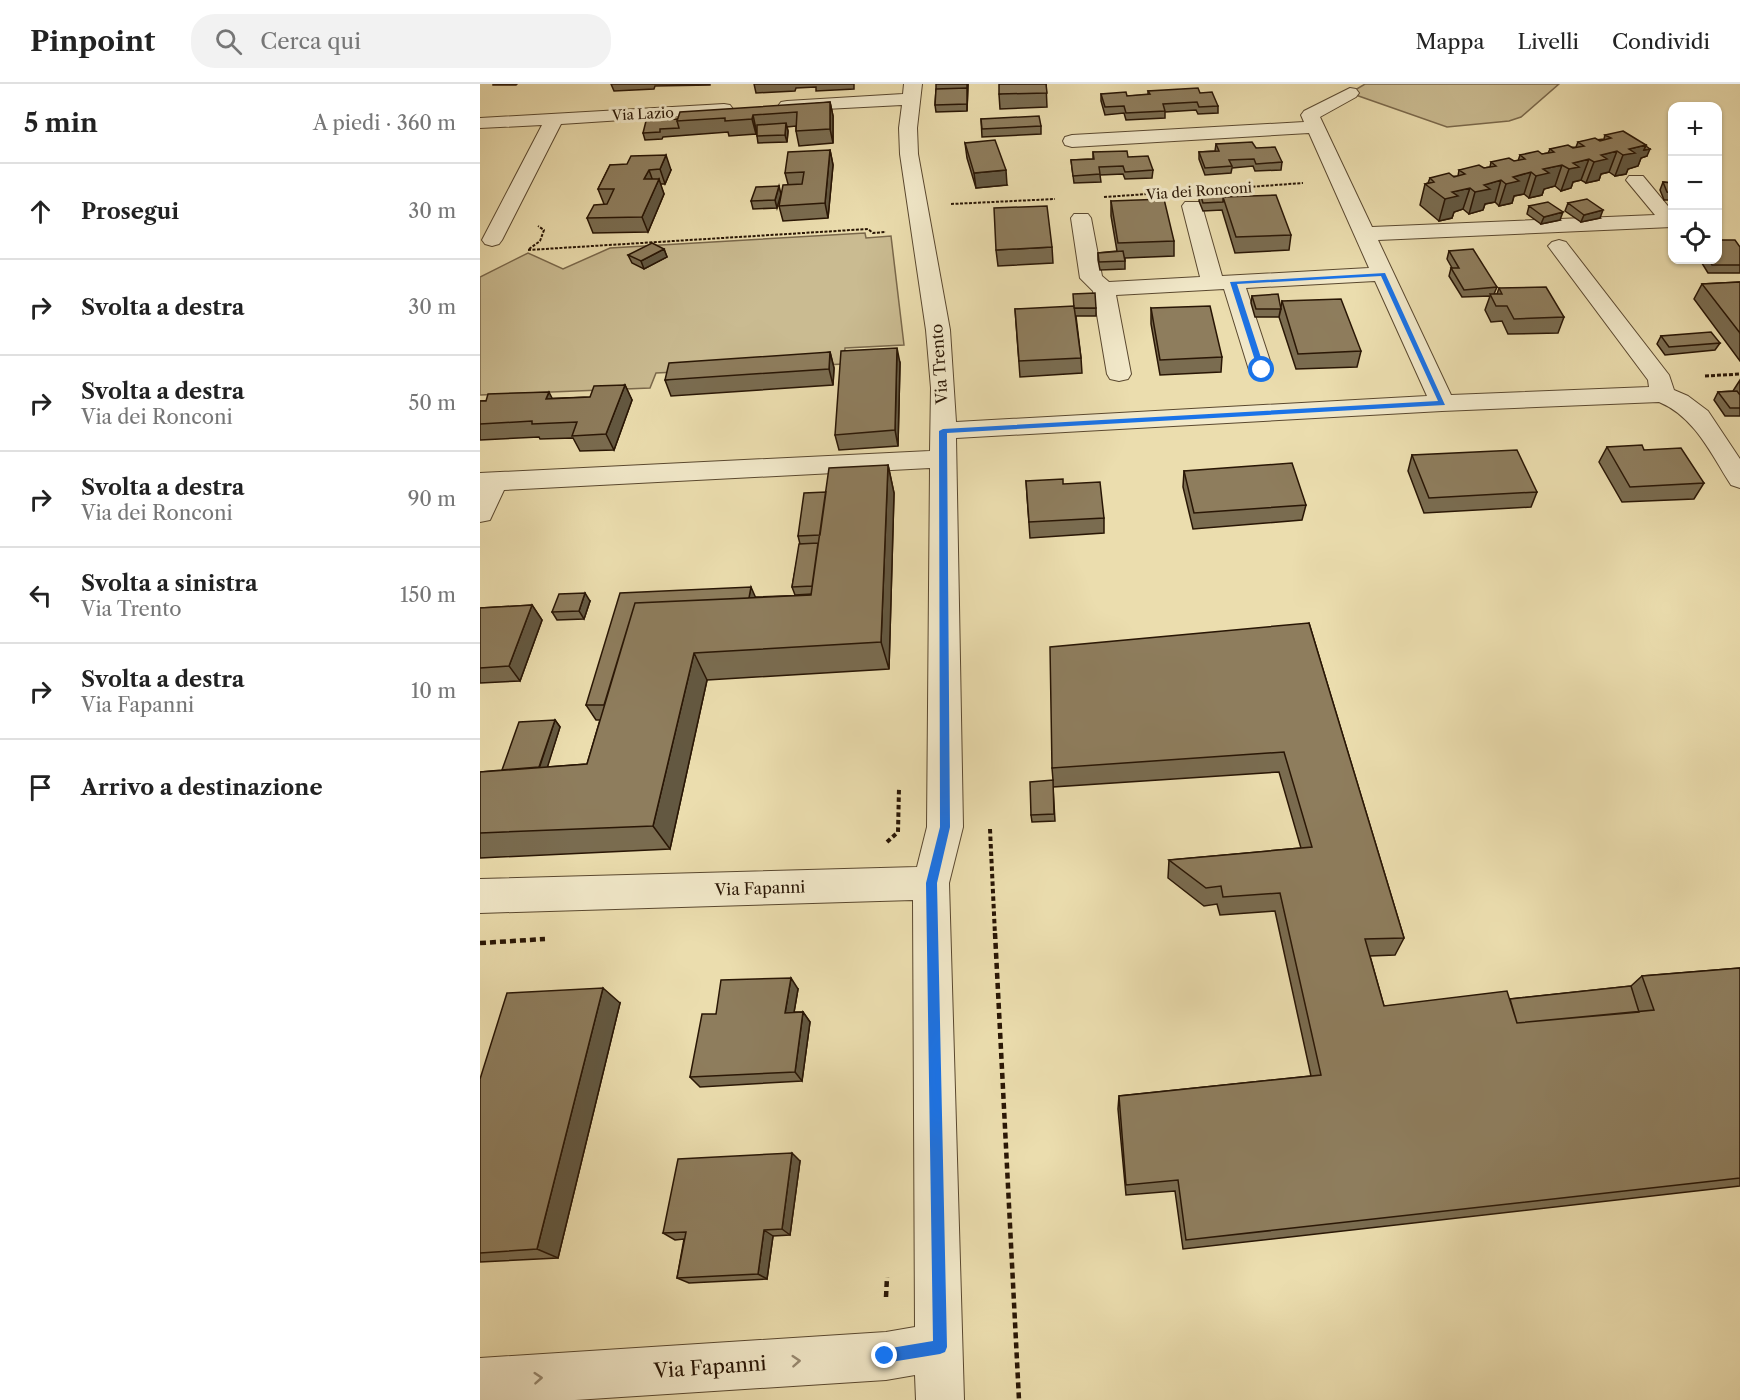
<!DOCTYPE html>
<html lang="it">
<head>
<meta charset="utf-8">
<style>
	:root { --surface:#fff; --page:#f2f2f2; --text:#222; --muted:#767676; --line:#e0e0e0 }
	body { margin:0; font-family:"Libre Caslon Text",serif; background:var(--page); color:var(--text) }
	.controls { position:absolute; right:18px; top:18px; display:grid; overflow:hidden; border-radius:12px; box-shadow:0 2px 4px #0004 }
	.controls button { width:54px; height:54px; display:grid; place-items:center; padding:0; border:0; border-bottom:2px solid var(--line); background:var(--surface); color:var(--text); font:30px sans-serif }
	.stop { position:absolute; width:18px; height:18px; margin:-14px; border:4px solid #1a73e8; border-radius:50%; background:#fff }
	.stop.end { background:#1a73e8; border-color:#fff; box-shadow:0 2px 6px #0008 }
	.list { margin:0; padding:0; list-style:none }
	h2 { display:flex; justify-content:space-between; align-items:center; height:78px; margin:0; padding:0 24px; font-size:26px }
	h2 small { font-size:20px; font-weight:400; color:var(--muted) }
	.list li { display:grid; grid-template-columns:39px 1fr auto; gap:18px; align-items:center; box-sizing:border-box; height:96px; padding:0 24px; border-top:2px solid var(--line) }
	.list b { display:block; font-size:22px; white-space:nowrap }
	.list p { margin:0; font-size:20px; white-space:nowrap; color:var(--muted) }
	.list em { font-size:20px; font-style:normal; color:var(--muted) }
	.icon { flex:none; width:33px; height:33px; fill:none; stroke:currentColor; stroke-width:2; stroke-linecap:round; stroke-linejoin:round }
	.map { position:relative; flex:none; width:1260px; height:1316px; overflow:hidden }
	header { display:flex; align-items:center; gap:36px; box-sizing:border-box; height:84px; padding:0 30px; background:var(--surface); border-bottom:2px solid var(--line) }
	header strong { font-size:28px }
	nav { display:flex; gap:33px; margin-inline-start:auto; font-size:21px }
	.search { width:420px; height:54px; background:var(--page); display:flex; align-items:center; gap:15px; box-sizing:border-box; padding:0 21px; border-radius:24px; color:var(--muted); font-size:22px }
	main { display:flex }
	aside { flex:1; background:var(--surface) }
	.map>svg:first-child { display:block }
	.green { fill:#cabb91; stroke:#7a684b; stroke-width:1.5 }
	.lines { fill:none; stroke-linecap:round; stroke-linejoin:round }
	.minor-casing { stroke:#5a482f; stroke-width:2 }
	.path-far3 { stroke:#291605; stroke-width:2; stroke-dasharray:3 1.5; stroke-linecap:butt }
	.path-far2 { stroke:#291605; stroke-width:3; stroke-dasharray:4 2; stroke-linecap:butt }
	.path-far1 { stroke:#291605; stroke-width:4; stroke-dasharray:4.5 3; stroke-linecap:butt }
	.path { stroke:#291605; stroke-width:4.5; stroke-dasharray:6 4; stroke-linecap:butt }
	.minor { fill:#f2e9ca; fill-rule:evenodd }
	.wall { fill:#7a6c50; stroke:#291605; stroke-width:1.5 }
	.shaded-wall { fill:#635841; stroke:#291605; stroke-width:1.5 }
	.building { fill:#8e7d5d; stroke:#291605; stroke-width:1.5 }
	.oneway { stroke:#988a71 }
	.route { fill:#1a73e8 }
	.labels { text-anchor:middle; stroke-width:6; stroke-linejoin:round; paint-order:stroke }
	.far-street-label { font-size:14px; fill:#291605; stroke:#f2e9ca }
	.street-label { font-size:16px; fill:#291605; stroke:#f2e9ca }
	.near-street-label { font-size:20px; fill:#291605; stroke:#f2e9ca }
</style>
</head>
<body>
<header>
<strong>Pinpoint</strong>
<div class="search"><svg class="icon" aria-label="search" viewBox="0 0 24 24"><circle cx="10" cy="10" r="6"/><path d="M15 15l6 6"/></svg>Cerca qui</div>
<nav><a>Mappa</a><a>Livelli</a><a>Condividi</a></nav>
</header>
<main>
<aside>
<h2>5 min<small>A piedi · 360 m</small></h2>
<ul class="list">
<li><svg class="icon" aria-label="ahead" viewBox="0 0 24 24"><path d="M12 20V5M6 11l6-6 6 6"/></svg><div><b>Prosegui</b></div><em>30 m</em></li>
<li><svg class="icon" aria-label="right" viewBox="0 0 24 24"><path d="M7 20v-9h11M14 6l5 5-5 5"/></svg><div><b>Svolta a destra</b></div><em>30 m</em></li>
<li><svg class="icon" aria-label="right" viewBox="0 0 24 24"><path d="M7 20v-9h11M14 6l5 5-5 5"/></svg><div><b>Svolta a destra</b><p>Via dei Ronconi</p></div><em>50 m</em></li>
<li><svg class="icon" aria-label="right" viewBox="0 0 24 24"><path d="M7 20v-9h11M14 6l5 5-5 5"/></svg><div><b>Svolta a destra</b><p>Via dei Ronconi</p></div><em>90 m</em></li>
<li><svg class="icon" aria-label="left" viewBox="0 0 24 24"><path d="M17 20v-9H6M10 6l-5 5 5 5"/></svg><div><b>Svolta a sinistra</b><p>Via Trento</p></div><em>150 m</em></li>
<li><svg class="icon" aria-label="right" viewBox="0 0 24 24"><path d="M7 20v-9h11M14 6l5 5-5 5"/></svg><div><b>Svolta a destra</b><p>Via Fapanni</p></div><em>10 m</em></li>
<li><svg class="icon" aria-label="arrive" viewBox="0 0 24 24"><path d="M6 21V4h12l-3 4 3 4H6"/></svg><div><b>Arrivo a destinazione</b></div></li>
</ul>
</aside>
<div class="map">
<svg width="1260" height="1316" viewBox="0 0 1260 1316">
	<rect width="100%" height="100%" fill="#ebddae"/>
	<filter id="stains"><feTurbulence type="fractalNoise" baseFrequency=".00333" numOctaves="4"/><feColorMatrix values="0 0 0 0 .2 0 0 0 0 .09 0 0 0 0 .02 0 0 0 .5 -.17"/></filter>
	<radialGradient id="worn" r=".72"><stop offset=".6" stop-color="#630" stop-opacity="0"/><stop offset="1" stop-color="#630" stop-opacity=".3"/></radialGradient>
	<path class="green" d="M885,0H1079L1041,33L1029,37L967,43L870,9Z
		M385,149L386,154L411,152L424,261L365,264L364,280L176,289L170,304L0,311V193L48,169L83,185L130,164Z"/>
	<g class="lines">
		<defs>
			<path id="minor" d="M424,0H442L437,44L438,70L470,246L476,338L947,312L895,197L766,204L793,286L790,291L781,293L772,291L769,286L744,205L636,211L651,290L648,295L639,297L630,295L627,290L613,207L600,194L591,134L594,130H608L611,134L622,192L629,198L720,193L702,122L705,118H719L722,122L742,192L889,184L829,49L592,63L585,61L583,57L585,53L592,51L824,38L821,31L824,27L870,4L876,5L879,9L876,13L840,33L892,143L1175,131L1146,96L1149,92H1163L1192,127V143L898,156L971,311L1169,303L1168,296L1068,162L1072,158L1079,156L1086,158L1189,291L1194,306L1208,312L1228,327L1260,375V404L1251,401C1231,370 1215,333 1179,318L962,327L476,354L483,743L469,799L484,1316H436L435,1291L406,1296L95,1316H0V1274L406,1248L435,1243L433,816L0,829V795L437,783L447,743L450,384L24,406L10,436L0,438V389L450,367L451,304L446,246L420,70L419,44L422,21L307,27L301,26L298,22L301,18L307,17L423,10Z
				M244,20L250,21L253,25L250,29L81,40L22,156L19,160L12,162L5,160L2,156L62,41L0,44V34Z"/>
		</defs>
		<use href="#minor" class="minor-casing"/>
		<path class="path-far3" d="M741,105L823,99
			M624,113L683,109
			M471,120L575,115
			M49,165L60,157L64,146L58,142
			M48,166L388,145L393,149L406,148"/>
		<path class="path-far2" d="M1225,292L1260,290"/>
		<path class="path-far1" d="M510,745L515,851
			M407,758L418,748L419,704"/>
		<path class="path" d="M515,849L539,1316
			M0,859L65,855
			M406,1213L407,1193"/>
		<use href="#minor" class="minor"/>
	</g>
	<path class="wall" d="M13,0H37L36,1H13Z
		M131,0H230V1L175,2L174,5L134,7Z
		M274,0H374V5L336,7V3L316,4L315,7L276,9Z
		M456,0H488L487,27L456,28L455,21L456,5Z
		M566,0L567,23L520,25L519,10Z
		M668,7L720,9L738,22V29L718,30L716,26L685,28V34L646,36L644,29L625,31L621,17V10L647,12L668,11Z
		M350,18L353,32V59L319,62L316,47V42L307,43L308,47L307,58L278,59L277,52V45L276,50L249,52L248,48L183,53L182,55L165,56L163,49L197,35Z
		M501,35L561,42V50L502,53Z
		M1125,51L1166,62L1167,72L1161,74L1158,82L1148,85L1146,90L1135,92L1129,88L1121,90L1119,96L1106,99L1101,96L1093,98L1091,104L1081,107L1075,102L1064,105L1062,111L1049,114L1044,110L1034,112L1032,119L1019,122L1015,118L1005,120L1003,126L989,130L983,125L974,128L972,134L959,137L940,121L945,100L948,99L950,94L978,92L979,86L1004,84L1010,83L1011,78L1038,77L1040,71L1062,70L1068,69L1070,65L1096,63L1098,58L1124,55Z
		M485,59L527,101L496,104L487,74Z
		M736,60L776,64L802,78L801,86L775,87L773,82L752,84L751,89L725,91L719,75V68L735,67Z
		M350,66L353,81L348,134L303,137L299,122L308,100L305,89Z
		M613,68L648,73L673,86L672,94L645,95L643,90L620,91L621,98L594,99L591,76L613,75Z
		M130,81L191,86L185,100H180L184,110L168,148L113,149L107,134L124,120L118,105Z
		M1183,98L1192,99V116H1184L1180,106Z
		M299,102L297,124L273,125L271,117Z
		M720,109L745,113L811,151L809,166L755,169L742,126L723,127L719,117Z
		M631,117L694,157V172L645,174V185L620,186L618,176V169L637,167L631,132Z
		M1088,119L1120,134L1101,138L1085,127Z
		M1049,122L1080,136L1061,140L1047,130Z
		M572,163L573,179L518,182L516,166Z
		M1260,163V189H1228L1220,176H1238Z
		M184,165L187,173L164,185L152,179L148,171Z
		M969,167L1017,203L1014,210H1017L1019,204L1084,233L1078,249L1028,250L1022,237L1011,238L1005,226L1010,212L982,213L969,192L971,184H972L967,175Z
		M1260,198V277L1214,215L1222,200Z
		M772,212L801,225L799,233H775L771,219Z
		M802,217L881,267L877,283L816,285L799,233Z
		M616,224V232H596L601,274L602,289L540,293L535,225Z
		M671,224L742,273L741,288L680,291L671,240Z
		M1181,252L1240,259L1235,266L1185,271L1177,260Z
		M350,268L354,284L353,301L191,312L185,296Z
		M420,279L418,362L359,366L355,351Z
		M1260,296V332H1245L1234,316L1238,308L1253,307Z
		M145,301L152,316L134,366L100,367L93,354L60,355L59,353L0,356V317L110,313Z
		M1127,363L1164,366L1224,399L1214,415L1142,418L1119,378Z
		M932,371L1057,408L1051,423L944,429L928,387Z
		M408,381L414,409L409,585L227,596L190,765L0,774V688L22,686L75,636L80,643L67,683L107,680L120,636H116L106,621L276,513L331,511V510L315,511L312,503L320,460L318,452L346,408Z
		M704,387L826,421L822,436L713,445L703,403Z
		M546,397L624,434V449L550,454Z
		M110,517L104,535L77,536L72,528Z
		M52,521L62,536L40,597L0,599V524Z
		M829,539L924,854L915,871L890,872L904,922L1030,915L1151,902L1162,892L1260,884V1102L703,1165L695,1107L646,1111L638,1025L639,1012L831,992L795,827L740,831L737,820L724,822L688,794L689,776L821,764L799,688L573,703L575,737L552,738L551,731L573,696L572,684Z
		M318,905L314,928H323L330,938L322,997L220,1003L210,993L236,930Z
		M140,919L78,1174L0,1178V995Z
		M320,1077L310,1151L293,1152L287,1195L209,1199L197,1194L204,1155L195,1156L183,1149Z"/>
	<path class="shaded-wall" d="M487,0H488L487,27Z
		M350,18L353,32V59L350,45Z
		M273,31L276,45V50L272,35Z
		M306,39L308,47L307,58L305,51Z
		M1166,61L1164,66L1170,65L1167,72L1161,74L1158,82L1148,85L1146,90L1135,92L1143,71L1149,65Z
		M350,66L353,81L348,134L345,119Z
		M1137,67L1129,88L1121,90L1119,96L1106,99L1114,78L1121,71Z
		M186,71L191,86L185,100L180,85Z
		M1109,75L1101,96L1093,98L1091,104L1081,107L1089,85L1093,79Z
		M1082,81L1075,102L1064,105L1062,111L1049,114L1056,92L1063,85Z
		M169,86L174,100L164,95Z
		M526,86L527,101L496,104L494,89Z
		M1051,88L1044,110L1034,112L1032,119L1019,122L1026,100L1033,93Z
		M179,95L184,110L168,148L162,133Z
		M1021,96L1015,118L1005,120L1003,126L989,130L995,108L1004,101Z
		M299,102L301,110L297,124L295,116Z
		M990,104L983,125L974,128L972,134L959,137L965,115L972,108Z
		M1123,126L1120,134L1101,138L1104,131Z
		M1083,128L1080,136L1061,140L1064,133Z
		M184,165L187,173L164,185L161,177Z
		M417,264L420,279L418,362L415,346Z
		M350,268L354,284L353,301L349,285Z
		M145,301L152,316L134,366L126,350Z
		M69,308L77,324L66,315Z
		M408,381L414,409L409,585L401,558Z
		M271,503L278,519L266,526Z
		M105,509L110,517L104,535L99,527Z
		M52,521L62,536L40,597L29,582Z
		M214,569L227,596L190,765L173,742Z
		M75,636L80,643L59,710L53,703Z
		M311,894L318,905L312,940L305,929Z
		M123,904L140,919L78,1174L57,1165Z
		M323,928L330,938L322,997L315,988Z
		M312,1069L320,1077L310,1151L302,1145Z
		M284,1146L293,1152L287,1195L278,1190Z"/>
	<path class="building" d="M519,0H566L567,9L519,10Z
		M487,4V20L455,21L456,5Z
		M718,4L720,9L732,8L738,22L719,23L717,18L683,20L685,27L646,29L644,22L625,23L621,10L646,8L647,12L670,10L668,7Z
		M350,18V45L316,47L317,28L273,31L272,35L245,37V34L197,37L200,28Z
		M559,32L561,42L502,45L501,35Z
		M197,35V37L199,44L180,45V48L163,49L166,37Z
		M306,39L305,51L277,52V41Z
		M1143,47L1166,61L1149,65L1155,69L1143,71L1137,67L1121,71L1127,75L1114,78L1109,75L1093,79L1099,83L1089,85L1082,81L1063,85L1069,89L1056,92L1051,88L1033,93L1039,97L1026,100L1021,96L1004,101L1010,105L995,108L990,104L972,108L978,112L965,115L945,100L954,98L950,94L969,89L974,93L985,90L979,86L999,81L1004,84L1016,82L1011,78L1029,74L1034,77L1045,75L1040,71L1058,67L1062,70L1074,68L1070,65L1088,61L1093,64L1104,62L1098,58L1115,54L1120,57L1131,54L1125,51Z
		M515,56L526,86L494,89L485,59Z
		M772,58L776,64L795,63L802,78L776,80L774,75L749,76L752,82L725,84L719,68L739,67L736,60Z
		M1166,62L1170,65L1164,66Z
		M350,66L345,119L299,122L303,101L322,100L324,88L305,89L308,68Z
		M647,67L648,73L668,72L673,86L645,88L643,82L619,83L620,90L593,92L591,76L614,75L613,68Z
		M186,71L180,85L169,86L164,95H179L162,133L107,134L114,121L127,120L134,105H118L130,81L147,80L151,72Z
		M1183,98L1192,99V109L1187,108Z
		M299,102L295,116L271,117L276,103Z
		M744,108L745,113H743V118L723,119L720,109Z
		M796,111L811,151L756,153L743,113Z
		M684,115L694,157L638,159L631,117Z
		M1107,115L1123,126L1104,131L1088,119Z
		M1068,118L1083,128L1064,133L1049,122Z
		M567,122L572,163L516,166L514,124Z
		M1238,156H1255L1260,163V181H1232L1229,176H1238Z
		M172,159L184,165L161,177L148,171Z
		M993,165L1017,203L984,206L971,184H979L969,167Z
		M643,167L645,177L619,178L618,169Z
		M1260,198V249L1222,200Z
		M1066,203L1084,233L1034,235L1027,222H1016L1010,210H1022L1019,204Z
		M615,209L616,224H594L593,210Z
		M798,210L801,225H776L772,212Z
		M861,215L881,267L818,270L802,217Z
		M594,222L601,274L539,277L535,225Z
		M730,222L742,273L680,276L671,224Z
		M1231,248L1240,259L1189,263L1181,252Z
		M417,264L415,346L355,351L361,267Z
		M350,268L349,285L185,296L189,279Z
		M145,301L126,350L92,352L97,338L52,340V337L0,340V317H6L8,310L69,308L66,315L110,313L114,302Z
		M1257,307L1260,311V324H1250L1238,308Z
		M1162,361L1164,366L1201,364L1224,399L1150,403L1127,363Z
		M1037,366L1057,408L949,414L932,371Z
		M812,379L826,421L714,429L704,387Z
		M408,381L401,558L214,569L173,742L0,749V688L107,680L155,519L331,511L349,384Z
		M583,395V400L620,398L624,434L549,438L546,397Z
		M346,408L340,451L318,452L324,409Z
		M338,459L332,502L312,503L319,460Z
		M271,503L269,514L155,519L124,621H106L140,509Z
		M105,509L99,527L72,528L79,510Z
		M52,521L29,582L0,584V524Z
		M829,539L924,854L885,855L904,922L1027,907L1037,939L1174,926L1162,892L1260,884V1094L706,1156L698,1096L646,1101L639,1012L841,991L800,809L743,813L741,802L726,804L689,776L832,763L804,668L572,684L570,563Z
		M75,636L59,683L22,686L39,638Z
		M573,696L574,730L551,731L550,698Z
		M311,894L305,929L323,928L315,988L210,993L222,930H236L241,896Z
		M1151,902L1159,928L1037,939L1030,915Z
		M123,904L57,1165L0,1169V995L27,909Z
		M312,1069L302,1145L284,1146L278,1190L197,1194L206,1148L183,1149L198,1075Z"/>
	<defs><path id="oneway-chevron" d="M-2-3.5L2.5 0L-2 3.5" fill="none" stroke-width="1.6" stroke-linecap="round" stroke-linejoin="round" transform="scale(1.5)"/></defs>
	<g class="oneway">
		<use href="#oneway-chevron" transform="translate(316 1277) rotate(-4)"/>
		<use href="#oneway-chevron" transform="translate(58 1294) rotate(-4)"/>
	</g>
	<path class="route" d="M905,189L965,321L467,349L470,743L457,799L467,1263L465,1268L460,1270L405,1279L400,1277L398,1272L400,1267L405,1265L453,1257L446,799L460,743L459,347L463,345L958,317L901,192L757,200L785,286L782,288L778,286L750,198Z"/>
	<g class="labels">
		<g class="far-street-label">
			<text transform="translate(163 30) rotate(-3)" y="5">Via Lazio</text>
			<text transform="translate(719 107) rotate(-4)" y="5">Via dei Ronconi</text>
		</g>
		<g class="street-label">
			<text transform="translate(459 280) rotate(-94)" y="6">Via Trento</text>
			<text transform="translate(280 804) rotate(-2)" y="6">Via Fapanni</text>
		</g>
		<g class="near-street-label">
			<text transform="translate(230 1283) rotate(-4)" y="7">Via Fapanni</text>
		</g>
	</g>
	<rect width="100%" height="100%" filter="url(#stains)"/>
	<rect width="100%" height="100%" fill="url(#worn)"/>
</svg>
<div class="controls">
<button>+</button>
<button>−</button>
<button><svg class="icon" aria-label="locate" viewBox="0 0 24 24"><circle cx="12" cy="12" r="6"/><path d="M12 2v4M12 18v4M2 12h4M18 12h4"/></svg></button>
</div>
<div class="stop" style="left:782px;top:286px"></div>
<div class="stop end" style="left:405px;top:1272px"></div>
</div>
</main>
</body>
</html>
